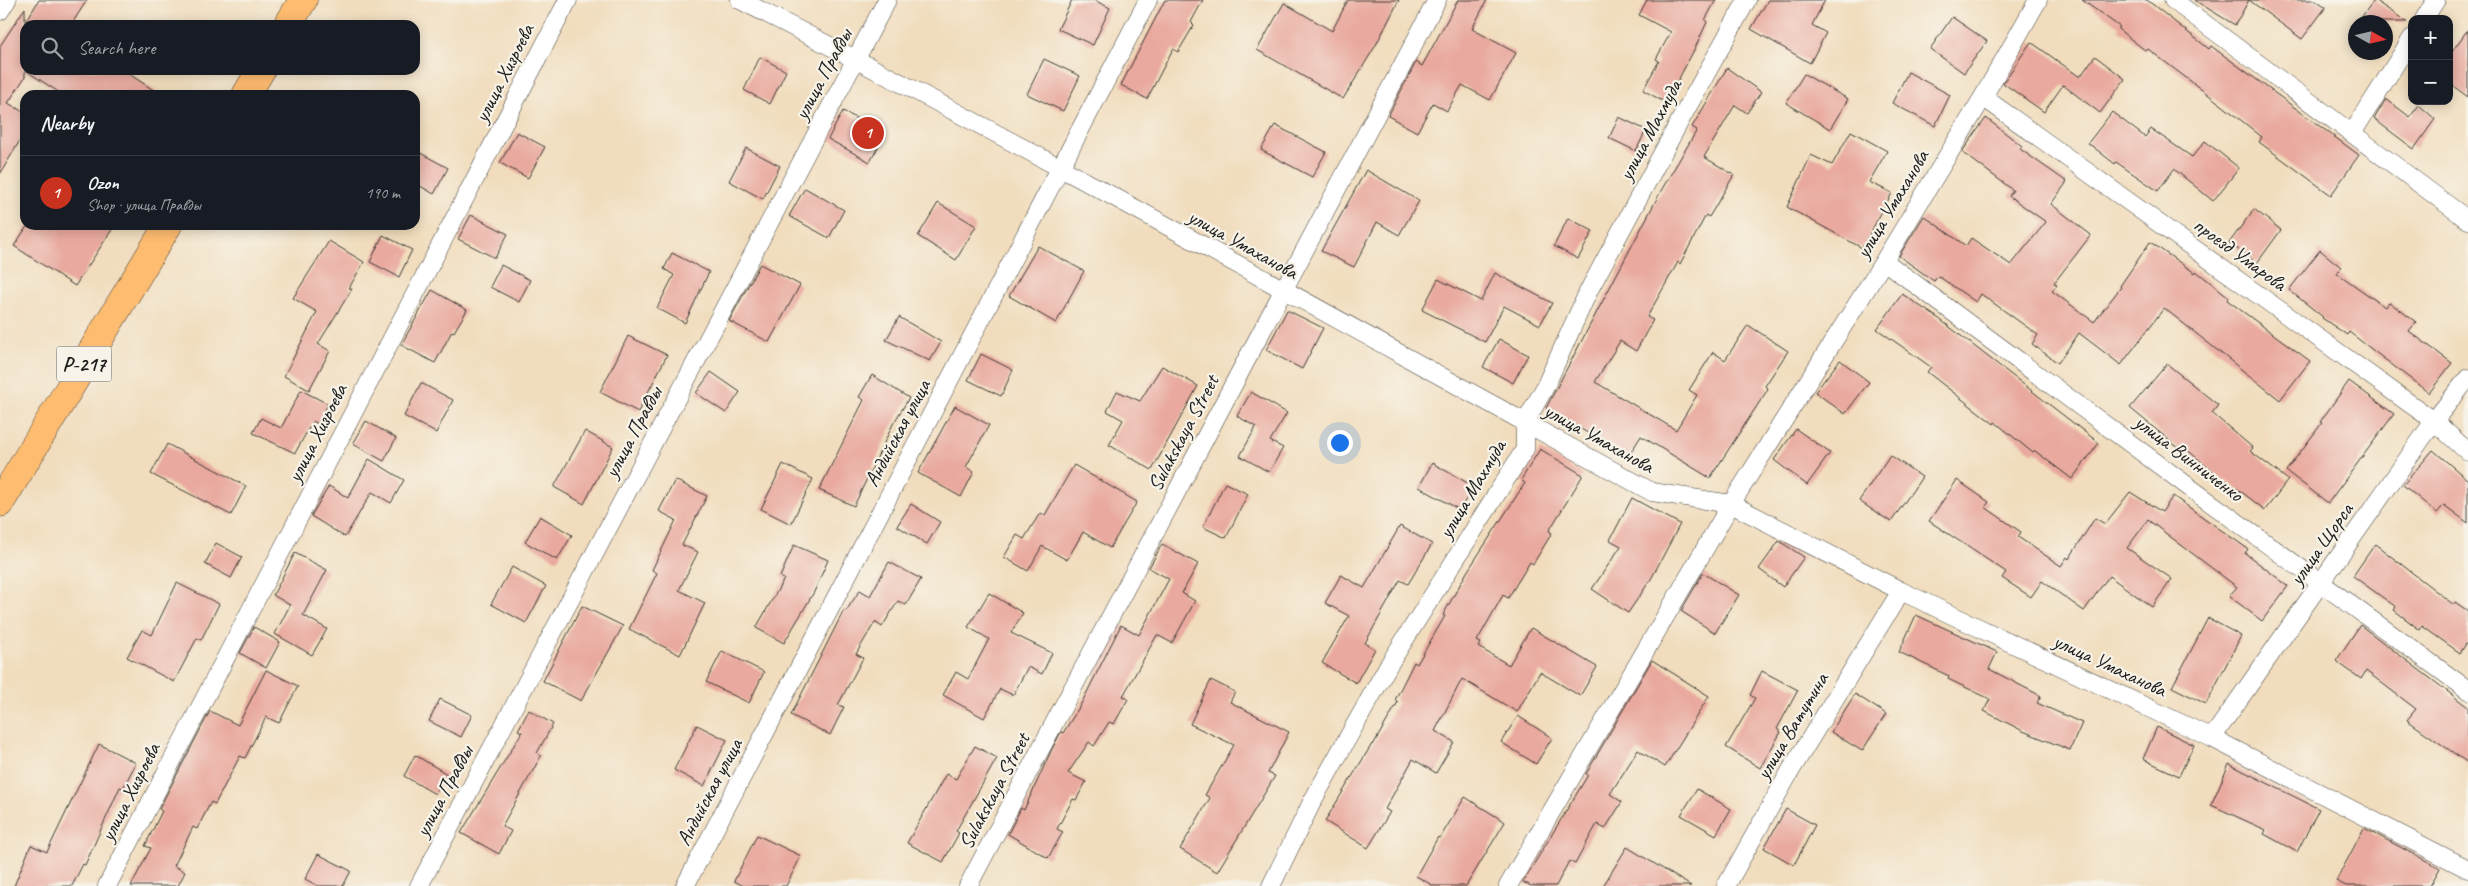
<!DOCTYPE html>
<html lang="en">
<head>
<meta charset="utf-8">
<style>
	:root { --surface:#171b24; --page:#20242c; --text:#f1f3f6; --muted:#9ea1a6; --line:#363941; --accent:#c8321e }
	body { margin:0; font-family:Caveat,sans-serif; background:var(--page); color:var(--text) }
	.controls { position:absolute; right:15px; top:15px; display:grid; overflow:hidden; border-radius:10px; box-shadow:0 2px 12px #0003 }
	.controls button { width:45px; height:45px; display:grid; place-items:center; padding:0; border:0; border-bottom:1px solid var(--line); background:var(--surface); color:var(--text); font:25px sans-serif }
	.compass { position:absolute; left:2348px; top:15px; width:45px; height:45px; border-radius:50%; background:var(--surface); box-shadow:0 2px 12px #0003; rotate:98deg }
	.you { position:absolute; left:1339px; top:442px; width:18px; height:18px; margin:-12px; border:4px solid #fff; border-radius:50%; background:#1a73e8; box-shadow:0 0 0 8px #1a73e833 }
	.badge { display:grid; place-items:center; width:32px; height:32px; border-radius:50%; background:var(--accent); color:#fff; font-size:16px; font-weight:700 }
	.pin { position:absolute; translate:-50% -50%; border:2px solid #fff; box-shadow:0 1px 5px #0006 }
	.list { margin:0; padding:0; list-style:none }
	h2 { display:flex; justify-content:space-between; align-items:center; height:65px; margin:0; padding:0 20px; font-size:21px }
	h2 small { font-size:16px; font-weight:400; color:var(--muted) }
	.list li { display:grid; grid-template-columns:32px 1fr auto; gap:15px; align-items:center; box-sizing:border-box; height:75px; padding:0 20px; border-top:1px solid var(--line) }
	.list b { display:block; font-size:19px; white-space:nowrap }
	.list p { margin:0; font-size:16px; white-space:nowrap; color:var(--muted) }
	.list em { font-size:16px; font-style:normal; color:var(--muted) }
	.icon { flex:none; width:28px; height:28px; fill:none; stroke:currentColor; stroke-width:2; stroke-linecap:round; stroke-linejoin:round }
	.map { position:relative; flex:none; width:2468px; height:886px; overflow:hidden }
	.search { position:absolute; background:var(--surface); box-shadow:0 2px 12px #0003; left:20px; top:20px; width:400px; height:55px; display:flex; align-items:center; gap:12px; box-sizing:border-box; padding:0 18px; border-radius:15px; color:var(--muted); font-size:19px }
	.panel { position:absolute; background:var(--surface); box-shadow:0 2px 12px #0003; left:20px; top:90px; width:400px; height:140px; border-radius:15px }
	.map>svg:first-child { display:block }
	.building { fill:#e9a99e }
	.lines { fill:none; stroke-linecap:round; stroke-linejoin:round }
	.minor-casing { stroke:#3c3934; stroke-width:19 }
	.trunk-casing { stroke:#3c3934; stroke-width:29 }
	.minor { stroke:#fff; stroke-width:18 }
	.trunk { stroke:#febc70; stroke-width:28 }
	.labels { text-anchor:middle; stroke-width:4.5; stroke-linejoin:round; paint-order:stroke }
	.shield { fill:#f7f3e8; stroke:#5e5c59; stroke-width:1 }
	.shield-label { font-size:20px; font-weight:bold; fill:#1c1c1c }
	.street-label { font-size:21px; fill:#1c1c1c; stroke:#f7f3e8 }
</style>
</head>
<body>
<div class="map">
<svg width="2468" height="886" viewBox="0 0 2468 886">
	<rect width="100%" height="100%" fill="#f7f3e8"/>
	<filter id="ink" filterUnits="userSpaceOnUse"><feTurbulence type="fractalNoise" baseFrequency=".02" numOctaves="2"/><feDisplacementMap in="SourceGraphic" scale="10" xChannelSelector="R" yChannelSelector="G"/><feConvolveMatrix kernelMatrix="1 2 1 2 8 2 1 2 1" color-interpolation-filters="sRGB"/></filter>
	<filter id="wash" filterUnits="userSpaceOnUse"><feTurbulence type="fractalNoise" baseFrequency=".0096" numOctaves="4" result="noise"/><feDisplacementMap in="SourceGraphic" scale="20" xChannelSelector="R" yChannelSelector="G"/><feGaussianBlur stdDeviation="1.12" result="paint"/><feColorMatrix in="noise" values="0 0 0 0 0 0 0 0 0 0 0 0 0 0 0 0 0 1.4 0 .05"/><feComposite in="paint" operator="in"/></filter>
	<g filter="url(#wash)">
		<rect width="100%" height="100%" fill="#f1ddbd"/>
		<g id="blocks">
			<path class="building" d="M39,0H87L71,25H25V70H123L161,95H63L25,70V77L8,103L25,113V132L0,174V46L25,8V23Z
				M1072,0H1094L1110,8L1093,45L1058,29Z
				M1165,0H1203L1191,22L1194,25L1178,52L1173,49L1147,99L1121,85Z
				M1348,0H1399L1376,45L1343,99L1257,50L1284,3L1332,31Z
				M1458,0H1487L1472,29L1516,53L1490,100L1462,85L1447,111L1433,103L1417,132L1388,116L1416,62L1422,66Z
				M1647,0H1716L1705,20L1707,22L1694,50L1666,103L1643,90L1659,61L1656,59L1671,32L1639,15Z
				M1768,0H1825L1812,25L1826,33L1810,63L1751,29Z
				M2082,0H2147L2209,49L2211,46L2359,155L2331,195L2259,142L2262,137L2222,105L2148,49L2146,51L2118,29L2120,27Z
				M2194,0H2249L2235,25Z
				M2249,0H2316L2326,7L2302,39Z
				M2374,0L2407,22H2358Z
				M1952,17L1987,41L1964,73L1930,49Z
				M2468,29V97L2449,83V56Z
				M2031,42L2080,77L2095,56L2125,79L2100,113L2063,85L2044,112L2003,83Z
				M760,57L786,71L770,104L744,90Z
				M1044,59L1080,76L1063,111L1027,94Z
				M1727,68L1761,92L1747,113L1735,105L1704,157L1734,175L1709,217L1706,215L1680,264L1678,262L1647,317L1653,320L1636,351L1620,341L1595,382L1676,430L1697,395L1689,390L1713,352L1725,360L1748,325L1788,351L1765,386L1768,389L1710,478L1641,436L1628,457L1546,408L1662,189L1697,130L1692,127Z
				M1908,72L1950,95L1935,126L1892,103Z
				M1804,74L1848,99L1830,129L1786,103Z
				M2386,99L2410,117L2419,105L2435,119L2414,149L2374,119Z
				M843,111L885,134L870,162L828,139Z
				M2112,112L2145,137L2151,129L2192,157L2205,141L2239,168L2213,201L2174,169L2158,191L2116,162L2115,164L2088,143Z
				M1619,117L1646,130L1636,151L1609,138Z
				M1986,118L2022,146L2020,149L2067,182L2051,204L2091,235L2054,283L2057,285L2052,291L2094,322L2121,287L2120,286L2150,242L2195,273L2196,271L2229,297L2227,300L2310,361L2280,400L2164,308L2121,365L2079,333L2058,363L2032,344L2038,335L1981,294L1976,302L1938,276L1934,281L1899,256L1924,216L1966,246L1971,238L2011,265L2046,222L2009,196L2013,190L1962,152Z
				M1275,125L1326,152L1312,177L1261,150Z
				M1851,131L1887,151L1869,182L1892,193L1862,248L1787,207L1811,155L1832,165Z
				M517,132L545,147L528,178L500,163Z
				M746,148L780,166L763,199L729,181Z
				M415,150L448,168L434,194L415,183Z
				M1366,170L1419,201L1399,235L1377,222L1354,267L1321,251Z
				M805,188L844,210L829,238L789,216Z
				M938,203L976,226L956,260L918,236Z
				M2254,209L2281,230L2257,263L2229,243Z
				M471,215L508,234L495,258L458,239Z
				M1568,218L1593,231L1578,259L1554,246Z
				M28,225H115L75,286L14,246Z
				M383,235L412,250L399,277L370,262Z
				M329,241L364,262L349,288L352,289L318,344L330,351L309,390L284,376L317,312L293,298Z
				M1038,246L1084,271L1056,323L1009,296Z
				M2320,250L2341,267L2337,273L2385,307L2389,302L2416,322L2409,331L2452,363L2429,393L2349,332L2347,335L2322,318L2323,317L2289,290Z
				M672,253L709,272L685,323L657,308L674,275L664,269Z
				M760,264L800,285L769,342L729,321Z
				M501,265L530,280L519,302L490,287Z
				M1495,273L1552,303L1540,325L1504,306L1485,342L1422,310L1438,279L1481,301Z
				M432,290L467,310L454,332L452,331L435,363L401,345Z
				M1902,294L1938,318L2099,443L2072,479L2035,451L2033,453L1995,422L1994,424L1927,372L1931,367L1877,329Z
				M1287,310L1323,328L1302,369L1266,350Z
				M899,317L941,342L930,361L886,340Z
				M628,336L667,355L638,412L600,392Z
				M1499,339L1528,355L1513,383L1483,367Z
				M981,354L1013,370L1001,396L968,380Z
				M1840,360L1869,382L1845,414L1815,392Z
				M2167,364L2218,405L2212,413L2253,448L2250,451L2288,480L2265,510L2226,480L2225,482L2184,447L2181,450L2130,408Z
				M1162,366L1198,386L1152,470L1109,445L1123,420L1107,411L1117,391L1140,401Z
				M711,372L740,392L726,413L696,393Z
				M872,375L909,398L893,424L854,506L819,490L864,400L859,397Z
				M2349,381L2394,414L2328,503L2286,471L2322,423L2320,422Z
				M421,383L453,400L436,433L404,416Z
				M301,390L328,404L318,424L313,421L295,453L253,433L261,418L281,428Z
				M1251,392L1287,413L1270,441L1283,448L1269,472L1240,456L1256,427L1237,416Z
				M955,406L989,425L966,467L974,472L961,497L918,473Z
				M366,421L396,438L384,461L353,444Z
				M1796,429L1830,453L1807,485L1774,460Z
				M585,431L613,447L584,504L554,487Z
				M167,444L246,486L231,515L151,474Z
				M1540,449L1583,475L1549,531L1552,533L1533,564L1530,562L1508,598L1503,595L1477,641L1481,643L1478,647L1509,665L1531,628L1597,667L1580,696L1540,672L1517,712L1462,679L1435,731L1454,742L1436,773L1413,759L1385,809L1390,812L1368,848L1325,821L1372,744L1373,745L1398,702L1395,700L1414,662L1417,664L1445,616L1443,615L1467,572L1525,483L1521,480Z
				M2433,450L2468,480V523L2444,505L2437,513L2403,485Z
				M1890,455L1922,477L1891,522L1859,501Z
				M369,459L404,480L391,503L372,492L345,537L311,516L329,486L348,498Z
				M1432,463L1473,486L1460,510L1419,487Z
				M783,464L813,479L791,524L761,509Z
				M1074,465L1137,502L1110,548L1083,532L1067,560L1042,546L1028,571L1004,557L1017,535L1024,539L1040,513L1045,515Z
				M675,480L707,496L682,545L698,552L679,590L705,603L680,655L629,629L657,573L652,570L676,520L659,511Z
				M1957,480L1989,502L1985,507L2021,532L2018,537L2061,566L2067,557L2069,559L2095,518L2105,524L2130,492L2162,512L2173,496L2248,549L2245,553L2288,586L2262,621L2229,596L2237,587L2148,520L2127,548L2172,579L2152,607L2109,576L2084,611L2042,581L2031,597L2002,578L2006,572L1929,521Z
				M1225,483L1248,494L1226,538L1203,527Z
				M1632,498L1680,524L1651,579L1628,613L1592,589L1621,546L1610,540Z
				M911,504L940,522L927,544L897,526Z
				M540,516L572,535L557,560L525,542Z
				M1400,526L1432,544L1408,584L1400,580L1365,643L1375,649L1356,683L1322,663L1349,616L1325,603L1341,575L1364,588Z
				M1779,541L1804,557L1783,587L1759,569Z
				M216,543L242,557L231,578L205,564Z
				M1162,544L1198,564L1182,593L1195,601L1172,643L1157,635L1123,696L1128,699L1114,724L1109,722L1094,746L1089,742L1068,773L1086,782L1076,800L1073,799L1057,829L1063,832L1048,858L1008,834L1021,808L1024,810L1051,751L1061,732L1063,733L1080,706L1121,625L1139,635L1169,579L1149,568Z
				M2375,544L2454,605L2455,602L2468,611V641L2460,653L2422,626L2420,630L2394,610L2396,607L2353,576Z
				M794,545L828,560L814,592L784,643L756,628L784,579L780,577Z
				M295,553L327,570L303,615L327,629L312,655L275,634L290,605L273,595Z
				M889,562L921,579L906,605L898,601L882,627L875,622L856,654L863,658L838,705L844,707L830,735L791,715L844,610L846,611L860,590L870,596Z
				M512,567L546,586L526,623L491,604Z
				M1703,573L1739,595L1715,633L1681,611Z
				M177,583L219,604L201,640L197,638L174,682L127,657L142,630L152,635Z
				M989,593L1023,613L1011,633L1052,653L1042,674L1028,667L1013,695L1000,689L984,718L943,695L956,672L968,679L989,639L968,627Z
				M582,606L623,626L581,701L543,681Z
				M1916,615L1997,652L1989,669L2041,696L2037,703L2082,723L2070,750L2023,731L1984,711L1990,699L1948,679L1949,676L1899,652Z
				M2208,618L2241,636L2206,704L2172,687Z
				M2360,625L2468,707V763L2407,720L2416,709L2366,671L2361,679L2336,661Z
				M254,627L280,642L266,668L240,653Z
				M722,651L764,672L749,703L706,682Z
				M1652,660L1709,696L1665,767L1638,750L1610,794L1622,802L1605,829L1597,824L1575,864L1569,861L1556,886H1531L1523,882L1588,775L1586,774Z
				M266,670L298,686L279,723L266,717L245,758L240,756L215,804L211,802L197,829L193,827L174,866L185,872L178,886H131L151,848L145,846L162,811L159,809L210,711L238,725Z
				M1762,671L1798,690L1777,729L1781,732L1760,768L1726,747L1755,698L1750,695Z
				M1211,680L1235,692L1230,702L1289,732L1268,773L1275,776L1217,872L1180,849L1210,798L1205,795L1234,745L1190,724Z
				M1855,694L1886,714L1862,751L1831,732Z
				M440,699L472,715L461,737L429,721Z
				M529,710L553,724L537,753L541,756L502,826L511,831L499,854L461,833L522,732L518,730Z
				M1518,716L1552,738L1536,764L1501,742Z
				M697,725L727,740L704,786L674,770Z
				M2157,727L2194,745L2179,776L2143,759Z
				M99,744L136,763L123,788L120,787L85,865L83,864L72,886H14L31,845L47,852Z
				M975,746L997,758L956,831L959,833L943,862L907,843L946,774L956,779Z
				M415,755L447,774L435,794L404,776Z
				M2229,764L2319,809L2297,852L2264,834L2266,830L2211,805Z
				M1697,789L1731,809L1716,835L1681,815Z
				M1465,797L1505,822L1466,886H1434L1416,876L1438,837L1440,838Z
				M1786,809L1815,825L1794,865L1764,848Z
				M2364,828L2440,868L2430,886H2346L2336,881Z
				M757,835L801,856L786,886H744L734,881Z
				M1627,847L1691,886H1603Z
				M318,854L351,871L343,886H318L305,879Z"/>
		</g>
	</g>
	<g filter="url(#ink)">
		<use href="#blocks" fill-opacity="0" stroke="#3c3934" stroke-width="1"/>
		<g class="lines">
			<defs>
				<path id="minor" d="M740,0C1048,156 1349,327 1652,492L1731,504L1901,591L2212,738L2468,869
					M2173,0L2468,220
					M0,11L7,0
					M2424,19L2436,0
					M1983,97L2434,421L2468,452
					M2353,132L2412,38
					M1884,261L2197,493L2468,690
					M2212,738L2434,421L2468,378
					M107,886L568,0
					M419,886L887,0
					M685,886L1148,0
					M968,886L1437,0
					M1271,886L1313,800L1388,666L1525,449V423L1545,387L1589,290L1682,117L1747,0
					M1508,886L1731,504L1884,261L1983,97L2038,0
					M1726,886L1791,770L1901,591"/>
				<path id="trunk" d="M288,25L303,0
					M246,95L261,70
					M0,503L168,225"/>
			</defs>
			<use href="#minor" class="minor-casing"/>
			<use href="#trunk" class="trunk-casing"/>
			<use href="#minor" class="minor"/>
			<use href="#trunk" class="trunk"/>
		</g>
	</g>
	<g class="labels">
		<rect class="shield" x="56.5" y="346.5" width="55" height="35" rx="4"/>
		<g class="shield-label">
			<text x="84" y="371">Р-217</text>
		</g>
		<g class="street-label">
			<text transform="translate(504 73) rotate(-63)" y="7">улица Хизроева</text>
			<text transform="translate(823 74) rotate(-62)" y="7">улица Правды</text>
			<text transform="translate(1650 130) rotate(-62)" y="7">улица Махмуда</text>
			<text transform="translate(1892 204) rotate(-59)" y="7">улица Умаханова</text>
			<text transform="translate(1243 244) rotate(29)" y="7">улица Умаханова</text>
			<text transform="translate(2240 254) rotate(36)" y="7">проезд Умарова</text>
			<text transform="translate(633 432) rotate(-62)" y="7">улица Правды</text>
			<text transform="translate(317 433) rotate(-63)" y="7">улица Хизроева</text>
			<text transform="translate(897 433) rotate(-62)" y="7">Андийская улица</text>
			<text transform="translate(1183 433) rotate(-62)" y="7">Sulakskaya Street</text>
			<text transform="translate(1599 438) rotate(29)" y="7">улица Умаханова</text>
			<text transform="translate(2189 458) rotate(37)" y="7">улица Винниченко</text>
			<text transform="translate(1472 489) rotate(-59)" y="7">улица Махмуда</text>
			<text transform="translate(2321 544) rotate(-55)" y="7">улица Щорса</text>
			<text transform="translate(2110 665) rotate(25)" y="7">улица Умаханова</text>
			<text transform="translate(1792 726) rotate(-59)" y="7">улица Ватутина</text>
			<text transform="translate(444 791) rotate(-62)" y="7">улица Правды</text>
			<text transform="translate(994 791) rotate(-62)" y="7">Sulakskaya Street</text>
			<text transform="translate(130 792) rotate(-63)" y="7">улица Хизроева</text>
			<text transform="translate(709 792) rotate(-62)" y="7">Андийская улица</text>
		</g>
	</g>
</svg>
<div class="controls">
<button>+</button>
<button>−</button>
</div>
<svg class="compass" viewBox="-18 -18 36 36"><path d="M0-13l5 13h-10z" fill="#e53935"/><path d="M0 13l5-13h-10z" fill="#9ea1a6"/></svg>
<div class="you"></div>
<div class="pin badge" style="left:868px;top:133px">1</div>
<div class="search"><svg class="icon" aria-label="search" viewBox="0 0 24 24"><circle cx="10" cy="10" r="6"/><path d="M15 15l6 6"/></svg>Search here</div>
<section class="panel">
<h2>Nearby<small></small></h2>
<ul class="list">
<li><span class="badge">1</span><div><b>Ozon</b><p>Shop · улица Правды</p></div><em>190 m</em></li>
</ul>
</section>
</div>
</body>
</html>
